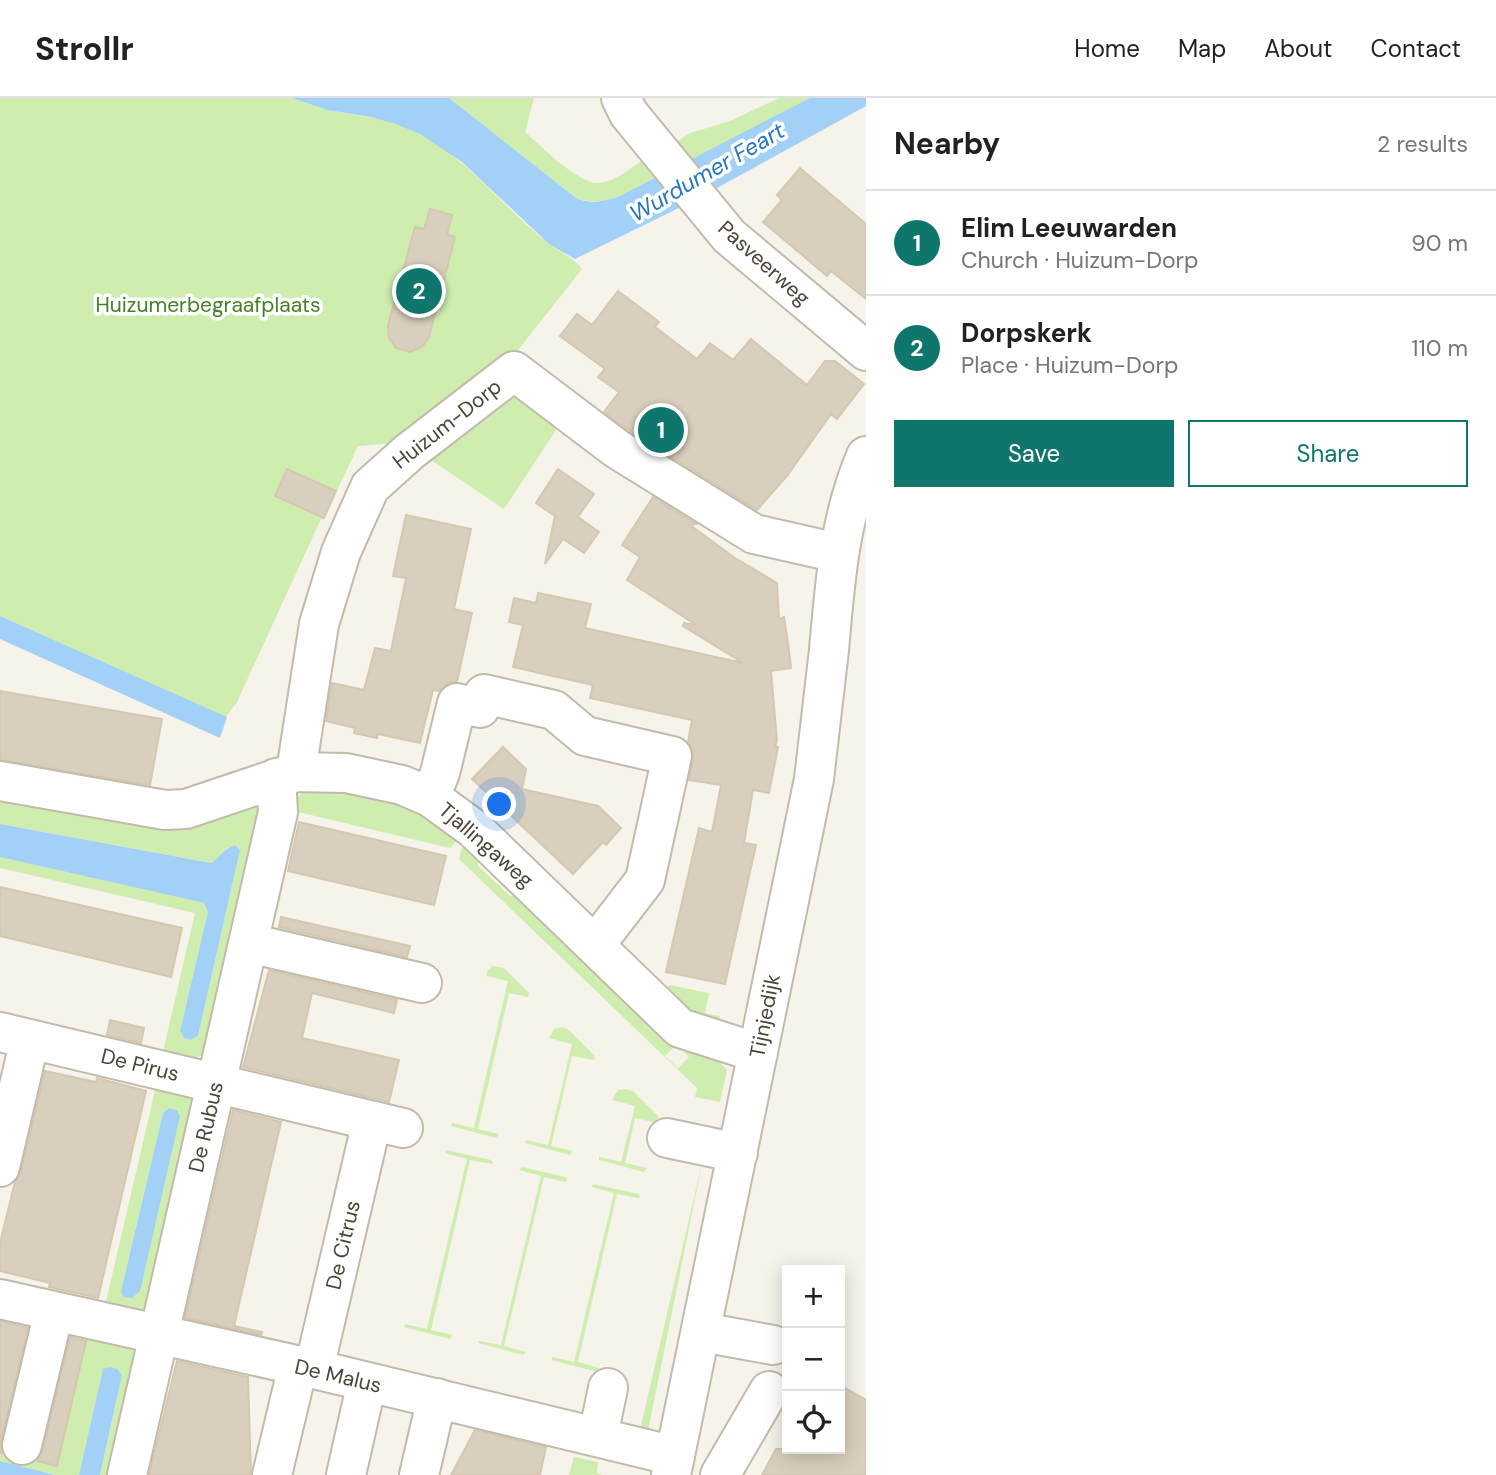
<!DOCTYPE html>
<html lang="en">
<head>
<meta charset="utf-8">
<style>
	:root { --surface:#fff; --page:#f6f6f6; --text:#222; --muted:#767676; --line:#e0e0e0; --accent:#0f766e }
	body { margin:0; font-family:"DM Sans",sans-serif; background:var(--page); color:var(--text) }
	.controls { position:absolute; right:21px; bottom:21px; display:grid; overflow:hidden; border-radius:0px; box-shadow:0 4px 18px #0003 }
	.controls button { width:63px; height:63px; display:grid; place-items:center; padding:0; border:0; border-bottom:2px solid var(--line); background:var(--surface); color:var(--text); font:35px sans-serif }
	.you { position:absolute; left:500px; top:707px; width:24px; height:24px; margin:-18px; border:5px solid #fff; border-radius:50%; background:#1a73e8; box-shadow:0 0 0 10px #1a73e833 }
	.badge { display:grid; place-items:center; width:46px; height:46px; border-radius:50%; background:var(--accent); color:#fff; font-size:23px; font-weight:700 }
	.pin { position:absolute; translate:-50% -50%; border:4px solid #fff; box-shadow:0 2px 7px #0006 }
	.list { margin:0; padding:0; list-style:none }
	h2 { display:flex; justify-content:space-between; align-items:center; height:91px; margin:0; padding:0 28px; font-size:30px }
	h2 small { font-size:23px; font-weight:400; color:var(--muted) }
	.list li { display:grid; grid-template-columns:46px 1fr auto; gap:21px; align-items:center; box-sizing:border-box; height:105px; padding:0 28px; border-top:2px solid var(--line) }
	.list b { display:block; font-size:26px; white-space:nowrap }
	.list p { margin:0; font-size:23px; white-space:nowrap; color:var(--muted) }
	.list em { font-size:23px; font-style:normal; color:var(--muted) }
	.actions { display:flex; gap:14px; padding:21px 28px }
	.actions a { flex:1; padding:16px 0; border:2px solid var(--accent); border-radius:0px; text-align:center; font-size:24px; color:var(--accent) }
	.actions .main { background:var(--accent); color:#fff }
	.icon { flex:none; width:38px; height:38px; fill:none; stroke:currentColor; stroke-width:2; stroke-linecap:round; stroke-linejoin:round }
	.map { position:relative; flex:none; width:866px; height:1377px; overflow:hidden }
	header { display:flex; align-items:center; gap:42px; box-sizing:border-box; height:98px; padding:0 35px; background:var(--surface); border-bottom:2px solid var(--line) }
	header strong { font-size:33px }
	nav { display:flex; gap:38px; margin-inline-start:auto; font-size:24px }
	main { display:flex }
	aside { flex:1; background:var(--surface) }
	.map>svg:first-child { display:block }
	.green { fill:#ceedaf; fill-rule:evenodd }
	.water { fill:#a2d0f6 }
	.building { fill:#d9cfbe; stroke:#d4c8b0; stroke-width:2 }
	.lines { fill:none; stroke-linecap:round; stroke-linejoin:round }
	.minor-casing { stroke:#c2bbab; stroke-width:42 }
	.minor { stroke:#fff; stroke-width:38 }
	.labels { text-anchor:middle; stroke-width:7; stroke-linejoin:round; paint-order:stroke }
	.street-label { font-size:21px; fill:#4b4437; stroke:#fff }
	.park-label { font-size:21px; fill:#438224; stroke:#fff }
	.water-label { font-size:23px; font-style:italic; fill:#2678c1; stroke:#fff }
</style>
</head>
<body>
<header>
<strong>Strollr</strong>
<nav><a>Home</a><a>Map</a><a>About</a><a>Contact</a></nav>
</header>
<main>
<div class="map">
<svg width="866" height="1377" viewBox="0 0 866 1377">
	<rect width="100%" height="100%" fill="#f6f3ea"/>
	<path class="green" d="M0,0H292C304,4 316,9 328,12C351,17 374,18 397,26C461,49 497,105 548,145C560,154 572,159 582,171L518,252L397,345L358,348L323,422L321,421L237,604L226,619L0,518Z
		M449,0H534L525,34C541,48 576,84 597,85C612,85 629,72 641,63L655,80C631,93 604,111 576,100Z
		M779,0H810L692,63L676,44L690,35L730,23Z
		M515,299L558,329L504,411L431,362L510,300Z
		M325,690L413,707L461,738L450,750L294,713C297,691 305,693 325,690Z
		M0,699L261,702L204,956L193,962L162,958L195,815L0,770V759L204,805L208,814L206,822L180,933L184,940L191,942L198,938L240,752L228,749L219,761L211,765L0,726Z
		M467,744L477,754L478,768L510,798L523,797L689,944L681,951L676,947L665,958L678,970L689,959L684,954L693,946L716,960L727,972L720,1004L695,999L697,990L459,761L461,752Z
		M493,868L504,870L529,895L528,899L509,895L478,1031L499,1036L496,1040L451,1028L452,1025L474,1030L508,883L486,878L488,872Z
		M670,887L709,895L705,915L720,918L718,925L694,918L662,891Z
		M562,929L569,932L595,958L594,962L572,958L551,1048L573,1053L570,1057L525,1045L526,1042L548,1047L572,946L549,940L554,931Z
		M157,984L189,995L195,1005L148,1209L138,1216L104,1212ZM169,1010L177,1012L124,1199L121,1192L163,1015Z
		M626,991L633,993L658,1018L657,1025L635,1020L625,1065L647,1070L644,1074L599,1062V1059L621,1064L635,1008L612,1002L618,992Z
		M446,1052L491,1062L493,1065L492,1066L470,1062L431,1232L453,1237L450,1241L404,1229L405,1226L427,1231L467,1061L445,1055Z
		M703,1061L647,1338L615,1323L637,1328L636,1331L640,1332Z
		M522,1069L565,1079L567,1081L566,1084L544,1079L504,1248L526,1254L523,1257L478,1245L479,1243L501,1247L541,1078L519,1072Z
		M593,1086L638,1096L640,1098L639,1100L617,1096L578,1264L599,1270L597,1274L552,1262V1259L574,1264L614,1095L592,1089Z
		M88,1233L130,1247L137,1256L115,1377H100L122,1277C116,1269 112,1268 103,1272L79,1377H55L0,1363V1354L57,1367Z
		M574,1359L598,1364L597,1375L603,1377H569Z"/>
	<path class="water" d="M292,0H449L576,100C592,107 604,103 620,98L810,0H866V8L697,101L575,161L549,146L462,64L420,36L396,26L371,19L327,12Z
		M0,518L227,619L220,640L0,541Z
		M0,726L211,765C220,760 224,750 235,747L240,752L198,938L191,942L184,940L180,933L206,822L208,814L204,805L0,759Z
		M169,1010L177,1012L180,1018L140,1193L132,1200L123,1199L121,1193L163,1015Z
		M110,1269L117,1271L122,1277L100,1377H79L103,1271Z
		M0,1363L55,1377H0Z"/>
	<path class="building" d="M800,70L866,126V201L831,173L827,178L763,124L782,102L777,97Z
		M430,111L452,117L447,136L455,139L429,239L422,249L410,254L396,250L389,240L388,227L415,129L424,131Z
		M618,193L659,224L655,229L697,261L710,245L733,262L751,241L807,287L825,263H835L864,286L837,321L831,316L787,378L757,412L629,333L604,314L619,294L598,279L605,271L560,238L577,216L592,227Z
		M287,371L336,393L324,420L275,398Z
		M558,371L594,396L578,419L599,434L584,455L563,441L545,466L555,418L536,405Z
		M653,399L696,426L690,427L735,460L777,485L779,521L784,519L788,545L791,570L771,573L777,643L775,649H778L769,695L753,692L744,745L756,747L725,886L666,874L699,730L712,734L721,687L689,682L693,662V652L688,644L692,622L590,600L593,587L513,569L523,527L509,524L514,500L536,505L538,495L591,506L585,530L743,565L683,528L684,525L696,527L627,482L640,459L622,447Z
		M406,417L471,431L454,511L472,515L457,584H450L439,593L433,592L420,645L378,636L377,640L354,635L355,630L326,623L332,585L364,592L375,550L391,553L406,480L393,478Z
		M0,593L162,621L150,687L0,662Z
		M503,649L526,671L522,691L598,708L621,730L606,747L603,744L573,776L472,681Z
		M299,724L446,758L434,807L288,773Z
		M0,789L182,830L171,879L0,838Z
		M281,819L410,848L407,859L279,829Z
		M269,872L397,902L394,915L312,895L302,940L399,962L389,1004L243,969Z
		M110,922L144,930L141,945L107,937Z
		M45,973L96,984L97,980L146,993L98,1200L49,1189L50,1185L0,1173V1145L15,1084L21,1074Z
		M233,1012L281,1024L234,1228L262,1234L261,1237L185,1220Z
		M0,1223L28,1230L1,1342L2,1355L0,1354Z
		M70,1239L86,1243L57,1368L37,1363L43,1352Z
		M177,1263L248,1279L251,1377H149Z
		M840,1287L866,1302V1377H762L776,1351H840Z
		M475,1332L546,1349L540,1377H451Z"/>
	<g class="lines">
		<defs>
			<path id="minor" d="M621,0L629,16L729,138L866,253
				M296,674L319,526L341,454L370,389L409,354L514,273L617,351L754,436L838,455
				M0,683L165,712L186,711L296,674L346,675L402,687L430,699L474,731L680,930L758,955
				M430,699L440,675L457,605L480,610L484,596L554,612L585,638L672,658L645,782L595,847
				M249,845L422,885
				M0,934L403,1030
				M667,1040L738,1055
				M0,1069L30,941
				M0,1201L314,1271L675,1358
				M702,1234L773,1247
				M314,1271L372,1023
				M598,1338L608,1290
				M22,1347L54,1214
				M127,1377L278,714L276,680
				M272,1377L298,1268
				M346,1377L367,1284
				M419,1377L437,1300
				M671,1377L814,681C819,638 824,595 829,552C835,484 839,422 866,358
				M720,1377L769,1293"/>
		</defs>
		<use href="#minor" class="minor-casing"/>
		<use href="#minor" class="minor"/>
	</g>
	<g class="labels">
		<g class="street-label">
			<text transform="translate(764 165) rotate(42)" y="7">Pasveerweg</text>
			<text transform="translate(447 326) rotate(-38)" y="7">Huizum-Dorp</text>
			<text transform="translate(486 747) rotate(41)" y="7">Tjallingaweg</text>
			<text transform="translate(765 918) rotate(-79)" y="7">Tijnjedijk</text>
			<text transform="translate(140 967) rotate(14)" y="7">De Pirus</text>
			<text transform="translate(206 1029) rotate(-77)" y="7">De Rubus</text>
			<text transform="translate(343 1147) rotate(-77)" y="7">De Citrus</text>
			<text transform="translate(338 1278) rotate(13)" y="7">De Malus</text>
		</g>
		<g class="park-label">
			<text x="208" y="214">Huizumerbegraafplaats</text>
		</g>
		<g class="water-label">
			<text transform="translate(707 74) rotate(-30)" y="8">Wurdumer Feart</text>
		</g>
	</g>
</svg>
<div class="controls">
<button>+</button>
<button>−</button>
<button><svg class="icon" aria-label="locate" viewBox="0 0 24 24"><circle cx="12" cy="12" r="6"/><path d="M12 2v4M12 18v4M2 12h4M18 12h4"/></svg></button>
</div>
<div class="you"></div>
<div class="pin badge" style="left:661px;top:332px">1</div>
<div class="pin badge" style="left:419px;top:193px">2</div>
</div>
<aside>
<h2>Nearby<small>2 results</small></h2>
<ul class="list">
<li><span class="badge">1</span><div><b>Elim Leeuwarden</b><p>Church · Huizum-Dorp</p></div><em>90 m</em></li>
<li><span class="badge">2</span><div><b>Dorpskerk</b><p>Place · Huizum-Dorp</p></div><em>110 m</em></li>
</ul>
<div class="actions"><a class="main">Save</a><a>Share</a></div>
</aside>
</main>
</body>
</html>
